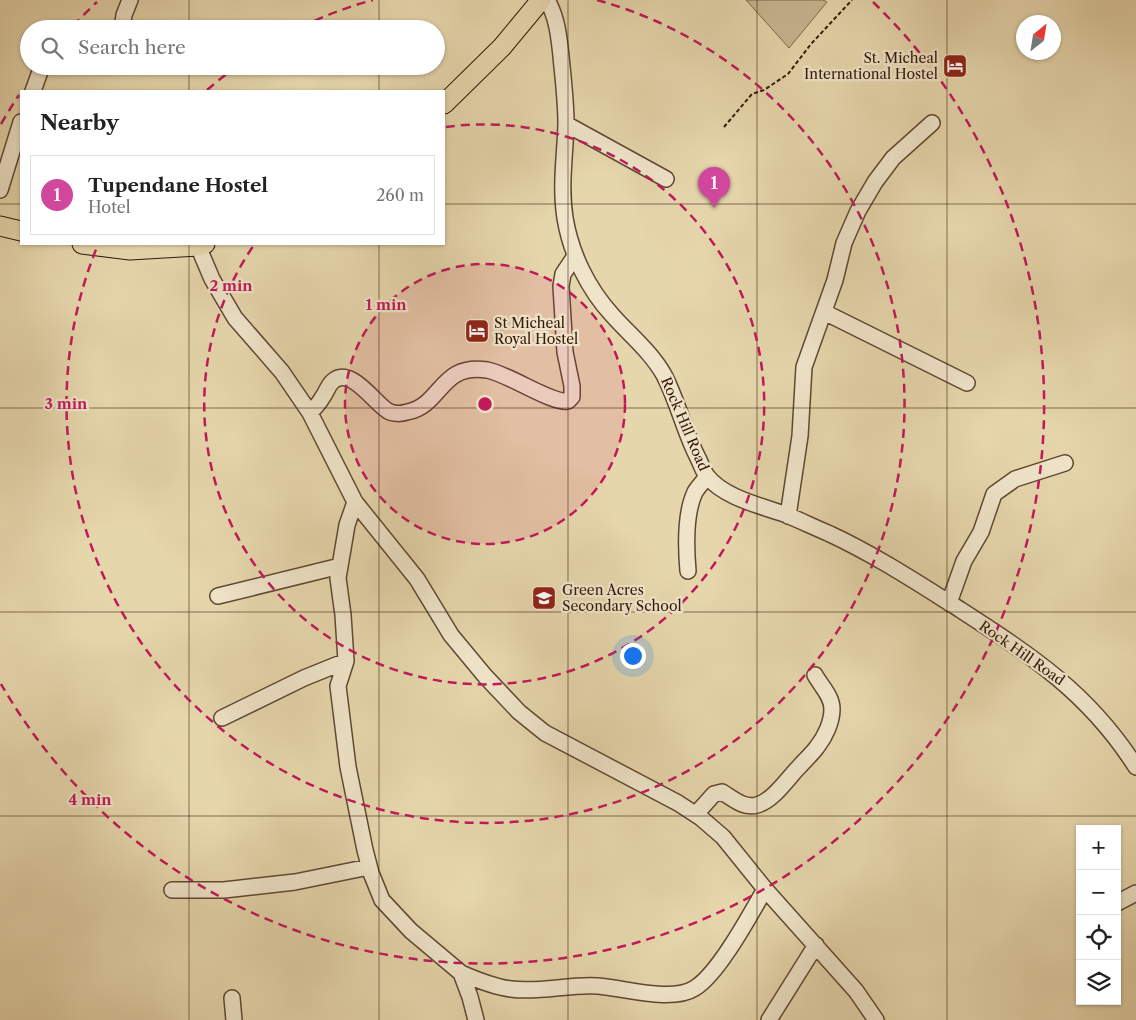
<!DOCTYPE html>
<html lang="en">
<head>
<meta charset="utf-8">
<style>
	:root { --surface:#fff; --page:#f6f6f6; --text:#222; --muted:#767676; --line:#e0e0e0; --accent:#8f2418 }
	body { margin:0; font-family:"Libre Caslon Text",serif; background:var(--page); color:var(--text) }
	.controls { position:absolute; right:15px; bottom:15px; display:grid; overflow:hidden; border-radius:0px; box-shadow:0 1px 4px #0004 }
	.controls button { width:45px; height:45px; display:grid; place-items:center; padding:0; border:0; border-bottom:1px solid var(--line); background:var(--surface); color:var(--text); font:25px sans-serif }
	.compass { position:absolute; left:1016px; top:15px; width:45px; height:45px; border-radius:50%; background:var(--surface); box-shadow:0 1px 4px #0004; rotate:30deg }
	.you { position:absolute; left:632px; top:655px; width:18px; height:18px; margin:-12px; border:4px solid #fff; border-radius:50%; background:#1a73e8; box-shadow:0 0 0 8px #1a73e833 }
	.badge { display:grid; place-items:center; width:32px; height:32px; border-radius:50%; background:var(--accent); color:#fff; font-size:16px; font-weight:700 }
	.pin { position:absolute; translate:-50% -41px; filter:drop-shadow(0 1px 2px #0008) }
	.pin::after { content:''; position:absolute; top:26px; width:18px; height:15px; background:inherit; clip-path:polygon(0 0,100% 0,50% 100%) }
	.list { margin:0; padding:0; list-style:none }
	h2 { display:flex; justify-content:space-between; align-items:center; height:65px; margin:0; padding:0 20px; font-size:21px }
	h2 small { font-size:16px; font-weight:400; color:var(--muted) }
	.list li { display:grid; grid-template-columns:32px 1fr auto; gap:15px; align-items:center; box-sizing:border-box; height:80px; margin:0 10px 10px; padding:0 10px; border:1px solid var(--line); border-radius:0px }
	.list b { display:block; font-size:19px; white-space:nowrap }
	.list p { margin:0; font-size:16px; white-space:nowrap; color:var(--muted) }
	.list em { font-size:16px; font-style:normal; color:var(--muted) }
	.icon { flex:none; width:28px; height:28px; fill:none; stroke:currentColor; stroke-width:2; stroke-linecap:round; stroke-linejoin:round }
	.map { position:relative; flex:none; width:1136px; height:1020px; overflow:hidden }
	.search { position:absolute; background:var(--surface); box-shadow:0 1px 4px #0004; left:20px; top:20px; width:425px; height:55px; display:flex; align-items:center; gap:12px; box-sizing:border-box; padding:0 18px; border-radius:28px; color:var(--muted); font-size:19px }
	.panel { position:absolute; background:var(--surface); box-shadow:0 1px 4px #0004; left:20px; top:90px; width:425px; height:155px; border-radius:0px }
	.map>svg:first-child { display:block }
	.grass { fill:#c7b690; stroke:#7c674c }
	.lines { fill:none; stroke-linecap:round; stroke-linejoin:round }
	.minor-casing { stroke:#5f4831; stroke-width:18 }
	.major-casing { stroke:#321808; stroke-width:21 }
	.path { stroke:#321808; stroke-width:2; stroke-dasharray:4 2.5; stroke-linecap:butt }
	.minor { stroke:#efe4c9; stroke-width:15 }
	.major { stroke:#e6d6ac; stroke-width:19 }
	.grid { fill:none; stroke:#321808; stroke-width:1; stroke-opacity:0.55 }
	.ring { fill:none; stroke:#c2185b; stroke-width:2.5; stroke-dasharray:9 6 }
	.labels { text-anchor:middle; stroke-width:4.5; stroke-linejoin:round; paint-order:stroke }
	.poi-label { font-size:14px; fill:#321808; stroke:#efe4c9; text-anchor:start }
	.street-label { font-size:14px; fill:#321808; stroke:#efe4c9 }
	.centre { fill:#c2185b; stroke:#efe4c9; stroke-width:2.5 }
	.ring-label { font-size:15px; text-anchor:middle; font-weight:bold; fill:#c2185b; stroke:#efe4c9; stroke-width:4.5; stroke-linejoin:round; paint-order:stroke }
</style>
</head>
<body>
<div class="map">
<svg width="1136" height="1020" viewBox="0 0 1136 1020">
	<rect width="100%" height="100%" fill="#e6d6ac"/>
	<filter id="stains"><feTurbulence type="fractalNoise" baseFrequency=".004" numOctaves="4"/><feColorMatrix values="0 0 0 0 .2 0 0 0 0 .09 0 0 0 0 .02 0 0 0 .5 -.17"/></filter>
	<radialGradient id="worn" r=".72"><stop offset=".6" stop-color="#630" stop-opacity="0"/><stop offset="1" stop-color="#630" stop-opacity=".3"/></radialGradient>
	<path class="grass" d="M746,0H823L827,2L789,48Z"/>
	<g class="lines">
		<defs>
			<path id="minor" d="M547,0C557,17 559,37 561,56C563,78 566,101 566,124C565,156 560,186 565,218C571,254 588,289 613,316C630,335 651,352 664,375C678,402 684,431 698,458C701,464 703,471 707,476C724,498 762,506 787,515C801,521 816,528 830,534C873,554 913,580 953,605C1027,653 1087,690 1136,767
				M122,29L124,15L130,0
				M33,91L42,66
				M566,124L666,179
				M0,190L21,122
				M198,246L212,279L235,318L282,372L310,413L355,502L417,579L451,635L485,676L519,712L545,733L678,803L701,818L723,837L765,889L856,991L876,1020
				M824,312L967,383
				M310,413C314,408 319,404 322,398C326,393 328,386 332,382C350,364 375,404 388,411C393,414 401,414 407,412C443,405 439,363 487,370C509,374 552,404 568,401L572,397V386L565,352L561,286L563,274L575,256
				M355,502L347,525L338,578L343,615L346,661L338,686L348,767L365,850L371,873L382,900L411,931L461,973L470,997L476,1020
				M788,516L800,436L804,367L835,280L844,243L858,211L875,182L893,158L932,123
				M688,571C686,548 685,513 695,492C698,487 704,481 707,476
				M218,596L340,566
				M949,603L964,561L981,532L994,494L1015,479L1065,463
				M222,718L304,678L346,661
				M696,814L714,794L722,792C732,798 744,809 757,805C774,800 787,779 799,767C805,760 812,754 817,747C825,737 832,722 832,709C832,696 821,686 815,675
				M172,890H224L295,882L369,867
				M1117,903L1136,893
				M461,973C477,980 494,987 511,989C540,993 569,984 598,986C625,988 672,1003 695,988C719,973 750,915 765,889
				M232,998L234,1020
				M769,1020L816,945"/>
			<path id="major" d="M444,104L502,47L541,0
				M0,226L21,231
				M82,244L130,250L198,246L205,244"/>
		</defs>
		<use href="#minor" class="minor-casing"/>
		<use href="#major" class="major-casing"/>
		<path class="path" d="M724,127L752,94L764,90L788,74L811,44L852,0"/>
		<use href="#minor" class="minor"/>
		<use href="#major" class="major"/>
	</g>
	<path class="grid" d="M189,0V29M379,0V29M568,0V1020M757,0V1020M947,0V1020M189,66V91M379,66V91M0,204H21M444,204H1136M189,244V1020M379,244V1020M0,408H1136M0,612H1136M0,816H1136"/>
	<circle cx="485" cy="404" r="140" fill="#c2185b" fill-opacity=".12"/>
	<g class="ring">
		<circle cx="485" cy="404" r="140"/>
		<path d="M446 127A280 280 0 1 1 254 245"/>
		<path d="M207 90A419 419 0 0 1 236 67M301 27A419 419 0 0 1 373 0M597 0A419 419 0 1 1 97 247"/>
		<path d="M1 124A559 559 0 0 1 19 95M73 26A559 559 0 0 1 97 2M873 2A559 559 0 1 1 1 684"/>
	</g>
	<defs>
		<symbol id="hotel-square" viewBox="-11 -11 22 22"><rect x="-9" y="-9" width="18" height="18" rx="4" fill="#8f2418" stroke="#efe4c9"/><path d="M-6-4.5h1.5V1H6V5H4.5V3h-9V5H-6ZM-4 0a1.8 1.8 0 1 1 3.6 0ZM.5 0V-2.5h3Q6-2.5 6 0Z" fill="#fff"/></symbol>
		<symbol id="school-square" viewBox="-11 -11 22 22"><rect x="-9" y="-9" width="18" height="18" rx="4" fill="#8f2418" stroke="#efe4c9"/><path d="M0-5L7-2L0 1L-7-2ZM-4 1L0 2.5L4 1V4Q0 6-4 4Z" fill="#fff"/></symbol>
	</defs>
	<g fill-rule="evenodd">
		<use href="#hotel-square" x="941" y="52" width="28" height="28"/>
		<use href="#hotel-square" x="463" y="317" width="28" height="28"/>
		<use href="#school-square" x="530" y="584" width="28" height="28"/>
	</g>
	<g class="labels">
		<g class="poi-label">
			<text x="938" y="63" text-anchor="end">St. Micheal<tspan x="938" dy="16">International Hostel</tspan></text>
			<text x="494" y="328">St Micheal<tspan x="494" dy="16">Royal Hostel</tspan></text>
			<text x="562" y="595">Green Acres<tspan x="562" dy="16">Secondary School</tspan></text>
		</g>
		<g class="street-label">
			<text transform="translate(685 424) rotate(67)" y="5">Rock Hill Road</text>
			<text transform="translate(1022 653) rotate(35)" y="5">Rock Hill Road</text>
		</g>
	</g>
	<circle cx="485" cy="404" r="8" class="centre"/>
	<g class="ring-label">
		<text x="231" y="291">2 min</text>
		<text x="386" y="310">1 min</text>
		<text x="66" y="409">3 min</text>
		<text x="90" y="805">4 min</text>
	</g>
	<rect width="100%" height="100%" filter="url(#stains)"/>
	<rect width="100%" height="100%" fill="url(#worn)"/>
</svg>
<div class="controls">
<button>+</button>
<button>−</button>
<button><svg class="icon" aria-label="locate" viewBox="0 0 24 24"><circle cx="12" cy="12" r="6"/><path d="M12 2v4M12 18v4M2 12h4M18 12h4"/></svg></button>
<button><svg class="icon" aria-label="layers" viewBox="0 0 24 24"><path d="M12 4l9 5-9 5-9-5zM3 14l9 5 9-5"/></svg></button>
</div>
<svg class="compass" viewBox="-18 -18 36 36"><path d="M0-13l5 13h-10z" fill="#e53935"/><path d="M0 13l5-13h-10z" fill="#767676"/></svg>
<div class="you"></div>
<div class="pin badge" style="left:714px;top:208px;background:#d1479c">1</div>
<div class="search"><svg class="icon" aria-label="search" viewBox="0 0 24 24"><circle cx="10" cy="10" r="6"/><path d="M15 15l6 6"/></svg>Search here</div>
<section class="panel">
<h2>Nearby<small></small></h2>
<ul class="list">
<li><span class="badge" style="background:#d1479c">1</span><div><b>Tupendane Hostel</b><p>Hotel</p></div><em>260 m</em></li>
</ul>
</section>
</div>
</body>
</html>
